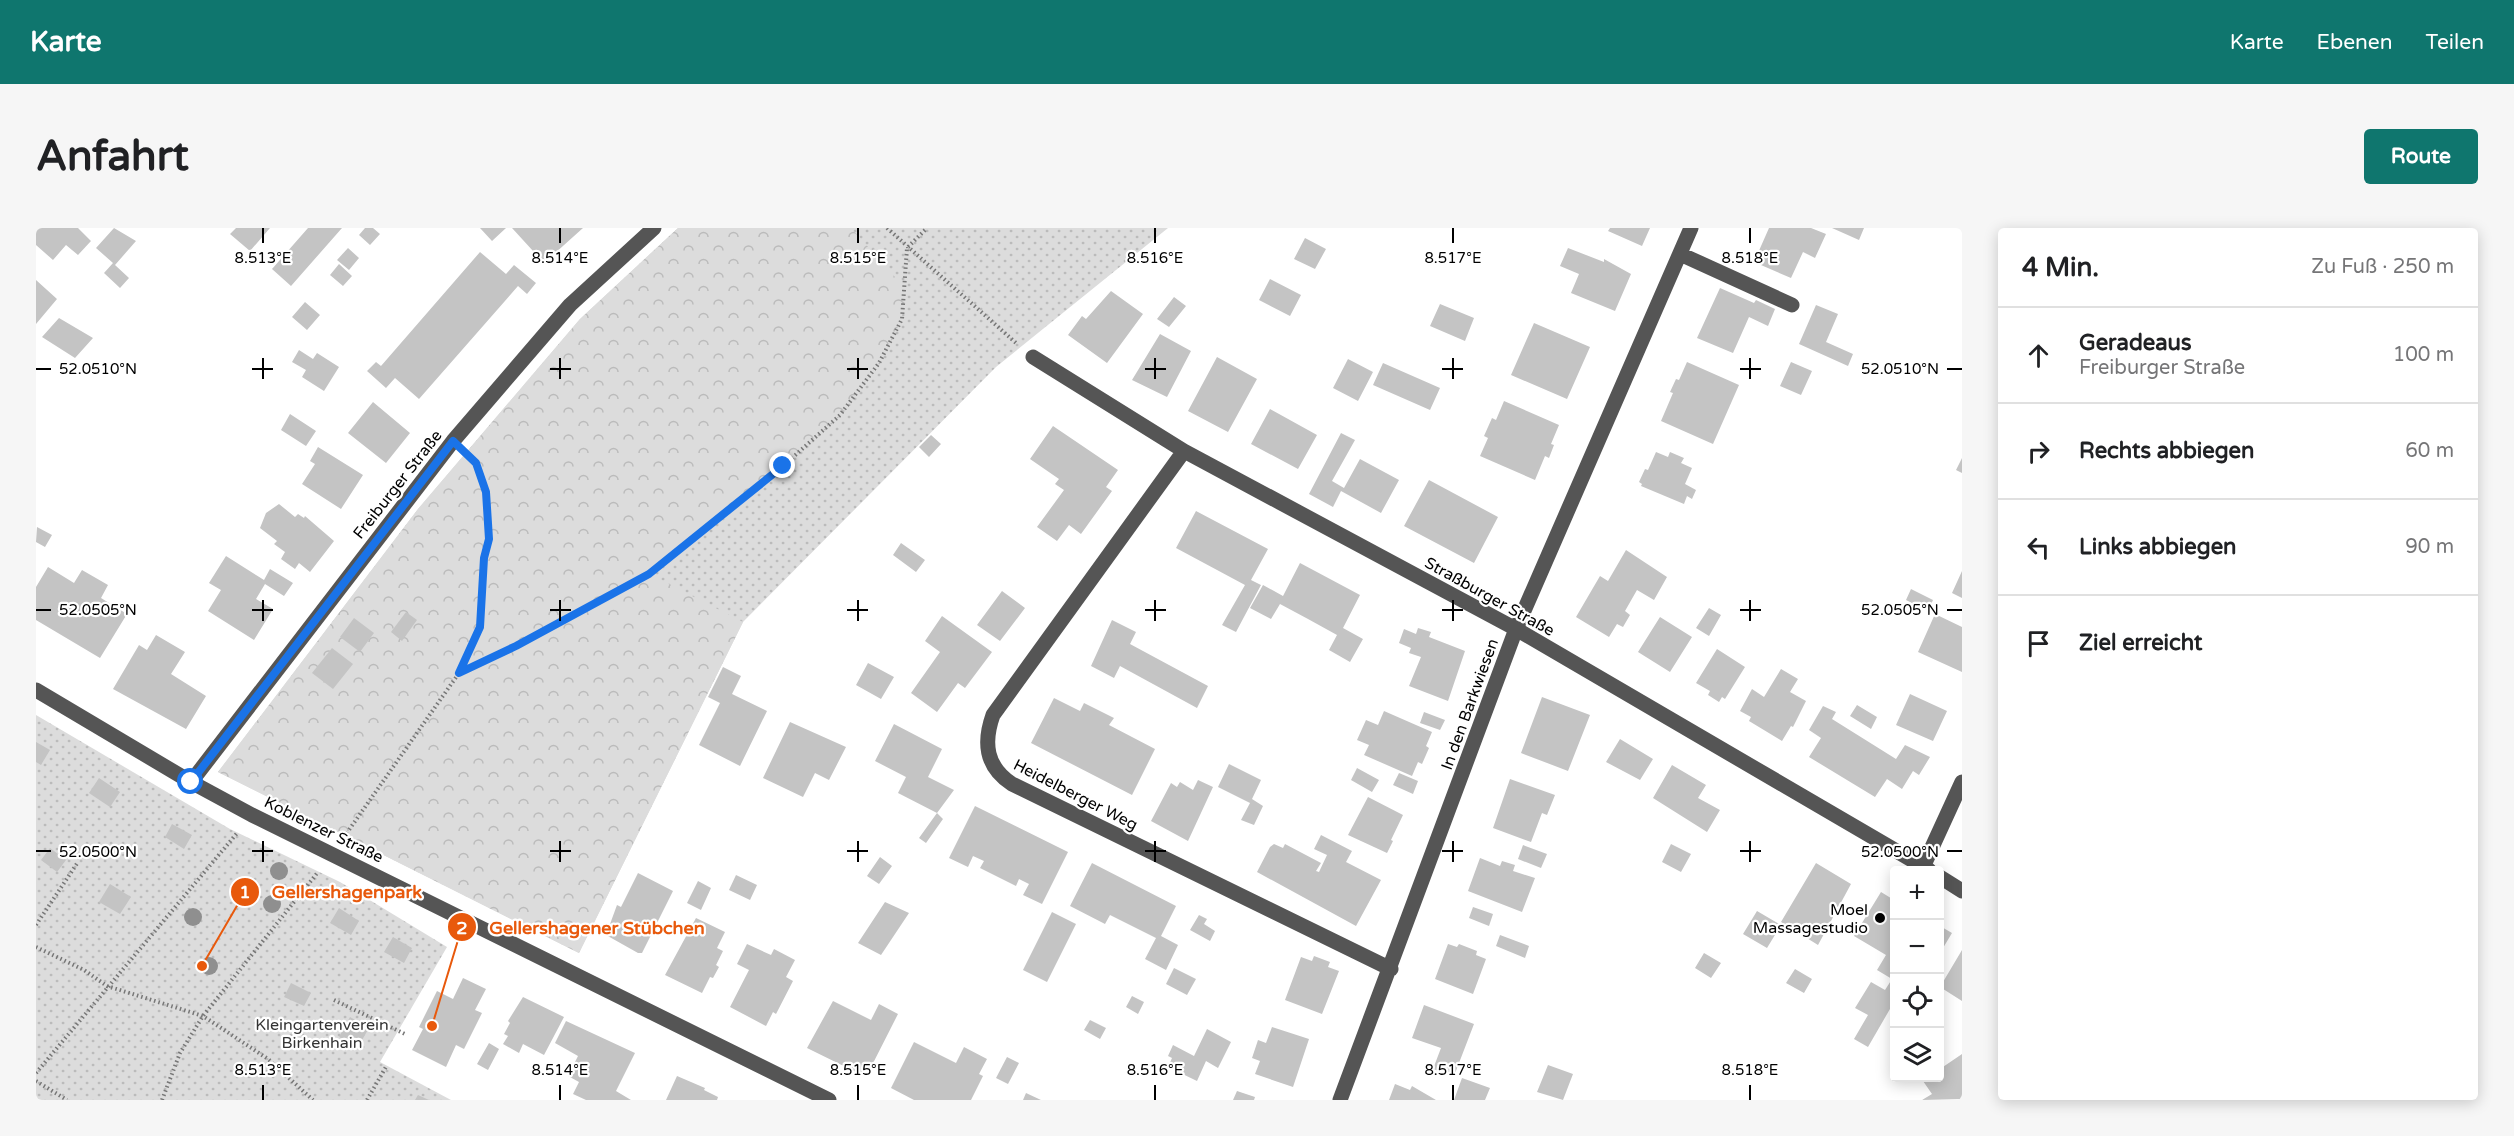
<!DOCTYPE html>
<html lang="de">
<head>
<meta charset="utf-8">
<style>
	:root { --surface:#fff; --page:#f6f6f6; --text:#202124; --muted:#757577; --line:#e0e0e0; --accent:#0f766e }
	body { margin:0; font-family:"Varela Round",sans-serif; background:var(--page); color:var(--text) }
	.controls { position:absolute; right:18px; bottom:18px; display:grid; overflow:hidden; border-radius:6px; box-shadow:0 3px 15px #0003 }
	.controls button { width:54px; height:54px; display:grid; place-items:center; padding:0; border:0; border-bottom:2px solid var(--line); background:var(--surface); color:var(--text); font:30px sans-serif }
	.stop { position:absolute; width:18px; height:18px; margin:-14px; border:4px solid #1a73e8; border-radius:50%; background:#fff }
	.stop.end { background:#1a73e8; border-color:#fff; box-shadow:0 2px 6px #0008 }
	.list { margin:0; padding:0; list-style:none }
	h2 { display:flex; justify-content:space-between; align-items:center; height:78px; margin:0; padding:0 24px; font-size:26px }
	h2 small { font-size:20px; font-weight:400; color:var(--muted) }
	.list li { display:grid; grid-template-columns:39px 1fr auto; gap:18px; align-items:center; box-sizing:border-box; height:96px; padding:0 24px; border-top:2px solid var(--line) }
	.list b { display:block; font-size:22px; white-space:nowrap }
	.list p { margin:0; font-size:20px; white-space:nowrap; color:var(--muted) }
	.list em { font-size:20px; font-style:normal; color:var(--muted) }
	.icon { flex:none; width:33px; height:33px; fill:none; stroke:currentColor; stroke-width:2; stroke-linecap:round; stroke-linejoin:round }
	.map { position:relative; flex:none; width:1926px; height:872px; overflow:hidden; border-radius:6px }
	header { display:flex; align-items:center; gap:36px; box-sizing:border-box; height:84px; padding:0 30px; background:var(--accent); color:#fff }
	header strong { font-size:28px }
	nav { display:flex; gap:33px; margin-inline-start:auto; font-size:21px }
	.intro { display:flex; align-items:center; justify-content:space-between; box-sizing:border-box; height:144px; padding:0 36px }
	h1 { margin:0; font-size:42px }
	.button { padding:15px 27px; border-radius:6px; background:var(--accent); color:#fff; font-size:21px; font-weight:700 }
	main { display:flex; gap:36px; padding:0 36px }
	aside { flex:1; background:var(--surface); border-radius:6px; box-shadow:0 3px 15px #0003 }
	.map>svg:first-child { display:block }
	.green { fill:url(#green-dots) }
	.forest { fill:url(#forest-crowns) }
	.building { fill:#c4c4c4 }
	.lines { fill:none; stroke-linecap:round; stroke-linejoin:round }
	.path { stroke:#777; stroke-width:4; stroke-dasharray:1.5 3; stroke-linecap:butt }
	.minor { stroke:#555; stroke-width:15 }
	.tree { fill:#8f8f8f }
	.route { stroke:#1a73e8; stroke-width:8 }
	.ticks { fill:none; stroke:#000; stroke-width:2 }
	.poi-dot { fill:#000; stroke:#fff; stroke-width:2 }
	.labels { text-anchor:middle; stroke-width:4.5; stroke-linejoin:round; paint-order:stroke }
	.street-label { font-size:16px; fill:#000; stroke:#fff }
	.poi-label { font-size:16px; fill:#000; stroke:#fff; text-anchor:end }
	.park-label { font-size:16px; fill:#333; stroke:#fff }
	.ticks-label { font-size:15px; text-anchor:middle; fill:#000; stroke:#fff; stroke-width:4.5; stroke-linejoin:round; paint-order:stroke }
	.leader { fill:none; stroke:#e8590c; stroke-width:2 }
	.callout-dot { fill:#e8590c; stroke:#fff; stroke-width:2 }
	.mark-label { font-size:18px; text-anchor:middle; font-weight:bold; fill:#fff }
	.callout-label { font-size:18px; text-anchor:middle; font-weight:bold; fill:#e8590c; stroke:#fff; stroke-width:4.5; stroke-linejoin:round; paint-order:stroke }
</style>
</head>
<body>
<header>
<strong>Karte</strong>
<nav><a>Karte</a><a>Ebenen</a><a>Teilen</a></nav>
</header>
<div class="intro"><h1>Anfahrt</h1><a class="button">Route</a></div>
<main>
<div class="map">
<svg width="1926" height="872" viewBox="0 0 1926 872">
	<defs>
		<pattern id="green-dots" width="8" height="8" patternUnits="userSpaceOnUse" patternTransform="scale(1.5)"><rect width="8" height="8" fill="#dcdcdc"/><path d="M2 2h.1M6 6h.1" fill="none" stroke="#bbb" stroke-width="1.8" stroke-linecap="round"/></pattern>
		<pattern id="forest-crowns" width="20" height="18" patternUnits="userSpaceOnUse" patternTransform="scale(1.5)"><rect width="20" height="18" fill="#dcdcdc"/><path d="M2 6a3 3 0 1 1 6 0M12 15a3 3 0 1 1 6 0" fill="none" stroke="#bbb"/></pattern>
	</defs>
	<rect width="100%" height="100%" fill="#fff"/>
	<path class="green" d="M642,0H1132L960,139L707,394L543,725L182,544L382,281L544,91Z
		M0,487L194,601L304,654L411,719L344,834L415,872H0Z"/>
	<path class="forest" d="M642,0H815L868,59L866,91L843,135L804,187L747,238L613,346L707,394L543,725L182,544L382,281L544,91Z"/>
	<path class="building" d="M0,0H42L55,13L42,27L30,17L17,32L0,17Z
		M78,0L100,13L79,37L93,50L84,60L68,45L77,35L60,20Z
		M200,0H234L214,23L194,6Z
		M272,0H306L255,58L236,41Z
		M329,0H337L344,6L334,17L323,7Z
		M444,0H470L456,13Z
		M476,0H547L508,35Z
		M1574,0H1614L1606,18L1572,3Z
		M1733,0H1775L1790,6L1779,30L1767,24L1755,50L1718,34Z
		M1796,0H1828L1823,12Z
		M1269,10L1290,21L1279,41L1258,31Z
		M312,20L323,30L313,42L301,32Z
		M1532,20L1568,34V31L1595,46L1579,83L1535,65L1543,46L1524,38Z
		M444,24L470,46L478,37L500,55L491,66L482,58L383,171L359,150L350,160L331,143L340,134L345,138Z
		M303,36L316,48L307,58L294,47Z
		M1234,51L1265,67L1254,88L1223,72Z
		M0,52L21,71L0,96Z
		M1684,60L1718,75L1720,72L1739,81L1732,98L1713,89L1697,125L1661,110Z
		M1075,63L1107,86L1071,135L1032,107L1046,88L1050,91Z
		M1138,69L1150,78L1133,99L1121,91Z
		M269,74L284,87L271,102L256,89Z
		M1404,76L1438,90L1429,113L1394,98Z
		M1780,77L1802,86L1790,114L1817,126L1812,138L1763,116Z
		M23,90L57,110L39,130L6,109Z
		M1498,95L1554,119L1531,171L1475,147Z
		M1124,106L1155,123L1131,169L1096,152Z
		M263,122L277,131L281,125L303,139L288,163L266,149L270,142L256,134Z
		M1181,129L1221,151L1192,204L1152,183Z
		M1312,131L1337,144L1322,173L1297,160Z
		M1651,134L1703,157L1677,216L1625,193L1637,165L1634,164L1640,151L1643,152Z
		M1755,134L1776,143L1765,167L1744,158Z
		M1347,135L1404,160L1394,182L1337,157Z
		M1468,173L1523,197L1515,216L1518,217L1513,230L1509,228L1499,252L1444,228L1452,210L1448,208L1456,190L1460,192Z
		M337,174L374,205L350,235L312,205Z
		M1234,181L1281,207L1262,241L1215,216Z
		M254,186L280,203L270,218L245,202Z
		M1017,198L1082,242L1070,259L1076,263L1045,306L1033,297L1021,313L1001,299L1028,262L1019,256L1023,251L994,231Z
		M1305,205L1319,212L1296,253L1308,260L1324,231L1363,252L1345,285L1305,263L1297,279L1273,266Z
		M895,207L905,216L893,229L883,219Z
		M282,219L327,247L305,281L266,256L279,236L274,233Z
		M1620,224L1632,229L1634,224L1648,230L1645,235L1656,240L1649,256L1660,262L1656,271L1651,268L1648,276L1605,258L1606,256L1603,254L1609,241L1612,242Z
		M1926,230V245L1920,242Z
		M1393,252L1462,289L1438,335L1368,298Z
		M243,276L259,289L262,286L268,290L269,288L298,313L274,344L263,335L259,341L245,331L249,324L238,316L241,313L224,300L230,285Z
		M1160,283L1232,321L1215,352L1225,357L1200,404L1186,397L1209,357L1140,320Z
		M1,299L16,307L9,319L0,314Z
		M865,315L889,332L880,344L857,327Z
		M1590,322L1631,349L1618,372L1601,362L1589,383L1594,387L1587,399L1581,396L1573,409L1540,389L1564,348L1572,353Z
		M190,328L228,352L234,341L257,355L248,368L229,356L220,371L237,381L218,412L172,383L185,362L173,355Z
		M1264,335L1324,367L1307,400L1327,411L1314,434L1293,422L1301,407L1272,391L1244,376L1235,391L1214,380L1227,357L1247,368Z
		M12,339L38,355L46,342L72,357L65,370L91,386L64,430L0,392V359Z
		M1926,343V370L1916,365Z
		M1875,361L1897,372L1892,383L1870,372Z
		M966,363L989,380L964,413L941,397Z
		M1673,380L1685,387L1673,408L1660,400Z
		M370,384L381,392L366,413L355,404Z
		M1899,386L1926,399V444L1882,424Z
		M906,388L956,424L929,460L922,455L901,484L875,465L904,424L889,413Z
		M1624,389L1656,409L1634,444L1602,424Z
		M318,390L338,405L324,424L304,409Z
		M1076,392L1100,404L1094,416L1172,458L1161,480L1084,438L1078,450L1055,438Z
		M1382,400L1395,404L1393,409L1429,423L1412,473L1373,458L1385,429L1373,425L1375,420L1363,415L1368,401L1380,406Z
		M120,407L149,424L135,446L170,468L150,501L77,461L103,417L111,422Z
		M296,420L317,436L297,461L276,445Z
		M1681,421L1709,439L1689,471L1686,469L1683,474L1672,467L1674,463L1660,455Z
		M832,435L858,449L845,471L820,457Z
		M687,439L705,448L696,466L731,483L704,538L663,517L684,475L672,469Z
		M1745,441L1762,451L1754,464L1770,473L1757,499L1755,498L1746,513L1713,493L1715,489L1704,483L1716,461L1728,469Z
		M1874,466L1911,483L1897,513L1860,497Z
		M1506,469L1554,487L1532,543L1485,525Z
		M1018,470L1044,483L1048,475L1078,490L1073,497L1119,521L1096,567L995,515Z
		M1821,477L1841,489L1835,501L1814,488Z
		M1787,478L1800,484L1796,491L1860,531L1869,517L1894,529L1883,547L1877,543L1866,561L1851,551L1839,569L1773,529L1785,510L1773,502Z
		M1348,483L1396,504L1390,518L1393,520L1386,536L1382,534L1376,548L1328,527L1333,517L1321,512L1330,492L1342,497Z
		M1388,484L1409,492L1404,502L1384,495Z
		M754,494L810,519L793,552L779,545L767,569L727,550Z
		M858,496L906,521L892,549L918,562L901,585L862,565L870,549L839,533Z
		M1584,511L1617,531L1604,552L1570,534Z
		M0,514L14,522L5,537L0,534Z
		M1193,536L1225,552L1216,571L1227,578L1218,597L1205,592L1214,575L1182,559Z
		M1636,537L1670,557L1662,570L1684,582L1671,604L1617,570Z
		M1321,540L1343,552L1336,564L1315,552Z
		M1363,545L1382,553L1377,566L1357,557Z
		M63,550L84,564L74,579L53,565Z
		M1474,551L1519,567L1511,587L1506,585L1495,614L1457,600Z
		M1162,552L1177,559L1152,613L1115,593L1135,555L1141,559L1144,554L1157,562Z
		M1332,569L1367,587L1355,612L1357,613L1351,625L1312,607Z
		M939,578L1032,624L1006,676L987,667L993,656L983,651L980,658L944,640L948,633L937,628L932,639L913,630Z
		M901,585L907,591L890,615L883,610Z
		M136,596L156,607L148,621L129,609Z
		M1285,607L1316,623L1310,634L1345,652L1320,698L1221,644L1234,619L1238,616L1247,620L1249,616L1285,635L1280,643L1283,644L1291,627L1278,621Z
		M1635,616L1655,626L1645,644L1626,634Z
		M1487,617L1511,626L1505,640L1482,631Z
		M14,620L30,632L21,644L5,632Z
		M844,629L856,638L843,656L831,648Z
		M1444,630L1464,638L1466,633L1479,637L1477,643L1499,650L1486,684L1432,663Z
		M1056,635L1140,678L1125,708L1142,717L1130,742L1109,731L1120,710L1074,687L1069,696L1034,678Z
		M1780,635L1815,656L1782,717L1745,694Z
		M602,645L637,663L606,725H602L570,707L581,677L585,679Z
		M700,647L721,657L714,672L693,662Z
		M662,653L675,660L665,682L651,675Z
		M74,656L95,669L84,686L63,674Z
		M1845,664L1858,672V774L1832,819L1818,811L1832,787L1819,780L1835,754L1849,762L1856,751L1841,742L1850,727L1818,708Z
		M849,674L873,685L845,727L822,715Z
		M1437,679L1457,686L1453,698L1433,690Z
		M303,680L323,693L315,707L294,695Z
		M1721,683L1745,697L1731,720L1707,706Z
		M1016,684L1040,696L1011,754L987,742Z
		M1163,687L1171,691L1168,696L1179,703L1174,713L1154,702Z
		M660,690L689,704L681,720L687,723L680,737L683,739L677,750L674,749L666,765L629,747Z
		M1904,698L1916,705L1904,725Z
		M1464,707L1493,718L1489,730L1460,718Z
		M357,709L376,720L368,735L348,724Z
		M711,716L735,727L738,721L759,732L750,749L757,753L740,786L737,784L730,798L694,779L713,742L701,736Z
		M1412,716L1421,719L1423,716L1441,723L1440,727L1450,731L1437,766L1399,751Z
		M1926,722V773L1904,759Z
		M1668,725L1685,735L1675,750L1659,740Z
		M1278,728L1294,734L1292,739L1303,743L1286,786L1249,772L1265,729L1276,733Z
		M1138,740L1160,751L1151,767L1130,756Z
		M1759,741L1776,751L1768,765L1750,755Z
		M427,750L450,761L439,782L446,785L428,821L420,817L410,839L376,822L387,801L383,799L401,763L417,771Z
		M255,755L275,765L268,778L248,769Z
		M1096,768L1108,774L1102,786L1090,779Z
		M487,769L528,789L508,827L487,816L483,825L467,816L472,808L468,806L474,795L472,793Z
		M797,773L835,792L843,776L862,786L830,849L771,820Z
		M1388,777L1438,796L1418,848L1397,841L1405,820L1376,810Z
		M314,789L333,800L322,819L303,809Z
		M1054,792L1070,800L1064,811L1048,802Z
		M530,793L599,825L580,863L595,872H550L537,866L543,854L532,848L542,828L519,815Z
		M1236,799L1273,811L1257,859L1219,846L1224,833L1216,830L1222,812L1230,815Z
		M1171,801L1195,814L1182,840L1170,833L1161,853L1132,839L1136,830L1132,828L1137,817L1158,828Z
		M878,814L920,835L928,819L951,831L943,846L947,848L935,872H878L855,860Z
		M453,815L463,821L452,842L441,836Z
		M1926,826V871L1886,872L1896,866L1887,853L1891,850H1904V841Z
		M971,829L983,835L972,856L960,850Z
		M1512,837L1537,846L1527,872L1501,864Z
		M641,848L669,860L668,862L682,869L681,872H630Z
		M1426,850L1454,860L1449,872H1418Z
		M1359,856L1374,862L1376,858L1400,872H1353Z
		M1201,863L1219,869L1218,872H1197Z
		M990,865L1005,872H987Z
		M382,867L393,872H379Z"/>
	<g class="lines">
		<path class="path" d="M851,0L980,115
			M423,445L444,399L448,331L453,311L450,264L440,235L433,228
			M308,609L423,445L480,418L613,346L747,238L804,187L843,135L866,91L871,20L891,0
			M0,697L42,634
			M0,719L48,742L71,758L167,788L232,831L277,872
			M298,772L369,806
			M0,845L202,604
			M0,853L31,872
			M126,872L144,825L167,788L282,644
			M331,872L351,837"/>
		<path class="minor" d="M1644,26L1756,77
			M997,129L1148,223L1480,401L1893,642
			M1148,223L957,487C947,515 950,539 976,556L1355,741
			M0,462L155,554L216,587L793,872
			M155,554L417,213L534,77L618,0
			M1887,639L1926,554
			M1904,649L1926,663
			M1304,872L1480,401L1655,0"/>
	</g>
	<g class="tree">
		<circle cx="243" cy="643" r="9"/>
		<circle cx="236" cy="676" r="9"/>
		<circle cx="157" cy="689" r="9"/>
		<circle cx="173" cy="738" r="9"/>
	</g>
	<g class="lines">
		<path class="route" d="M155,554L417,213L440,235L450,264L453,311L448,330L444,399L423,445L480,418L613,346L747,238"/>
	</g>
	<path class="ticks" d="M227,0V15M524,0V15M822,0V15M1119,0V15M1417,0V15M1714,0V15M227,130V151M524,130V151M822,130V151M1119,130V151M1417,130V151M1714,130V151M0,141H15M216,141H237M514,141H535M811,141H832M1109,141H1130M1406,141H1427M1704,141H1725M1911,141H1926M227,372V393M524,372V393M822,372V393M1119,372V393M1417,372V393M1714,372V393M0,382H15M216,382H237M514,382H535M811,382H832M1109,382H1130M1406,382H1427M1704,382H1725M1911,382H1926M227,613V634M524,613V634M822,613V634M1119,613V634M1417,613V634M1714,613V634M0,623H15M216,623H237M514,623H535M811,623H832M1109,623H1130M1406,623H1427M1704,623H1725M1911,623H1926M227,857V872M524,857V872M822,857V872M1119,857V872M1417,857V872M1714,857V872"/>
	<circle class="poi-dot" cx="1844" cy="690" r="6"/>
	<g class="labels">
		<g class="street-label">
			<text transform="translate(361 256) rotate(-52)" y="6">Freiburger Straße</text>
			<text transform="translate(1454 368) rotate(29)" y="6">Straßburger Straße</text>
			<text transform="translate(1433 476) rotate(-70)" y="6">In den Barkwiesen</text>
			<text transform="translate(1040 566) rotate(27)" y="6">Heidelberger Weg</text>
			<text transform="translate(288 601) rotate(26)" y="6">Koblenzer Straße</text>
		</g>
		<g class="poi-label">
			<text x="1832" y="687">Moel<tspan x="1832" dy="18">Massagestudio</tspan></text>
		</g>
		<g class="park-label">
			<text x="286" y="802">Kleingartenverein<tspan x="286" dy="18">Birkenhain</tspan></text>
		</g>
	</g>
	<g class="ticks-label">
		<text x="227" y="35">8.513°E</text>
		<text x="524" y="35">8.514°E</text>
		<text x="822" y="35">8.515°E</text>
		<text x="1119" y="35">8.516°E</text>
		<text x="1417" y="35">8.517°E</text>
		<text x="1714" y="35">8.518°E</text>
		<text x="62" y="146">52.0510°N</text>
		<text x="1864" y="146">52.0510°N</text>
		<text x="62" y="387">52.0505°N</text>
		<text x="1864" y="387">52.0505°N</text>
		<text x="62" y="629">52.0500°N</text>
		<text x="1864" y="629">52.0500°N</text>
		<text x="227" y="847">8.513°E</text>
		<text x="524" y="847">8.514°E</text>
		<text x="822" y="847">8.515°E</text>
		<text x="1119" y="847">8.516°E</text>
		<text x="1417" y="847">8.517°E</text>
		<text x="1714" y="847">8.518°E</text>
	</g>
	<path class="leader" d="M166 738L209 664M396 798L426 699"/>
	<g class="callout-dot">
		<circle cx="166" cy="738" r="6"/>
		<circle cx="396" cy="798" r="6"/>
		<circle cx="209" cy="664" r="15"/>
		<circle cx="426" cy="699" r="15"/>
	</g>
	<g class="mark-label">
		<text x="209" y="670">1</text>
		<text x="426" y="706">2</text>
	</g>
	<g class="callout-label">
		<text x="311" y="670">Gellershagenpark</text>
		<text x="561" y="706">Gellershagener Stübchen</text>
	</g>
</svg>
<div class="controls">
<button>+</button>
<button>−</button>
<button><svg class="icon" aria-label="locate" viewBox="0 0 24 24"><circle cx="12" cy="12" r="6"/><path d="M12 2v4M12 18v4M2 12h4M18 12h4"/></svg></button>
<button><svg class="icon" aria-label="layers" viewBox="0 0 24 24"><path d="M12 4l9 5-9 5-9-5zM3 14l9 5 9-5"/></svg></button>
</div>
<div class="stop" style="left:155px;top:554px"></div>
<div class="stop end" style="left:747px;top:238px"></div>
</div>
<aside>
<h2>4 Min.<small>Zu Fuß · 250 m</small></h2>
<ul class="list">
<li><svg class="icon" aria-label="ahead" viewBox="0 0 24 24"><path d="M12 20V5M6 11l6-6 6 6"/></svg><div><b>Geradeaus</b><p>Freiburger Straße</p></div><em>100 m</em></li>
<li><svg class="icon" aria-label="right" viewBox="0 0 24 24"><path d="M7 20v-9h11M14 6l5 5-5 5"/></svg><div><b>Rechts abbiegen</b></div><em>60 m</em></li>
<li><svg class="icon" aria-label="left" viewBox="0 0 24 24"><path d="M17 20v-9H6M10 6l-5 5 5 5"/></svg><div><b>Links abbiegen</b></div><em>90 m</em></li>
<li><svg class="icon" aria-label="arrive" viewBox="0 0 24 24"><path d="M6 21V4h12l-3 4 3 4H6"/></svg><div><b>Ziel erreicht</b></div></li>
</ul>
</aside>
</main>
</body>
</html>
